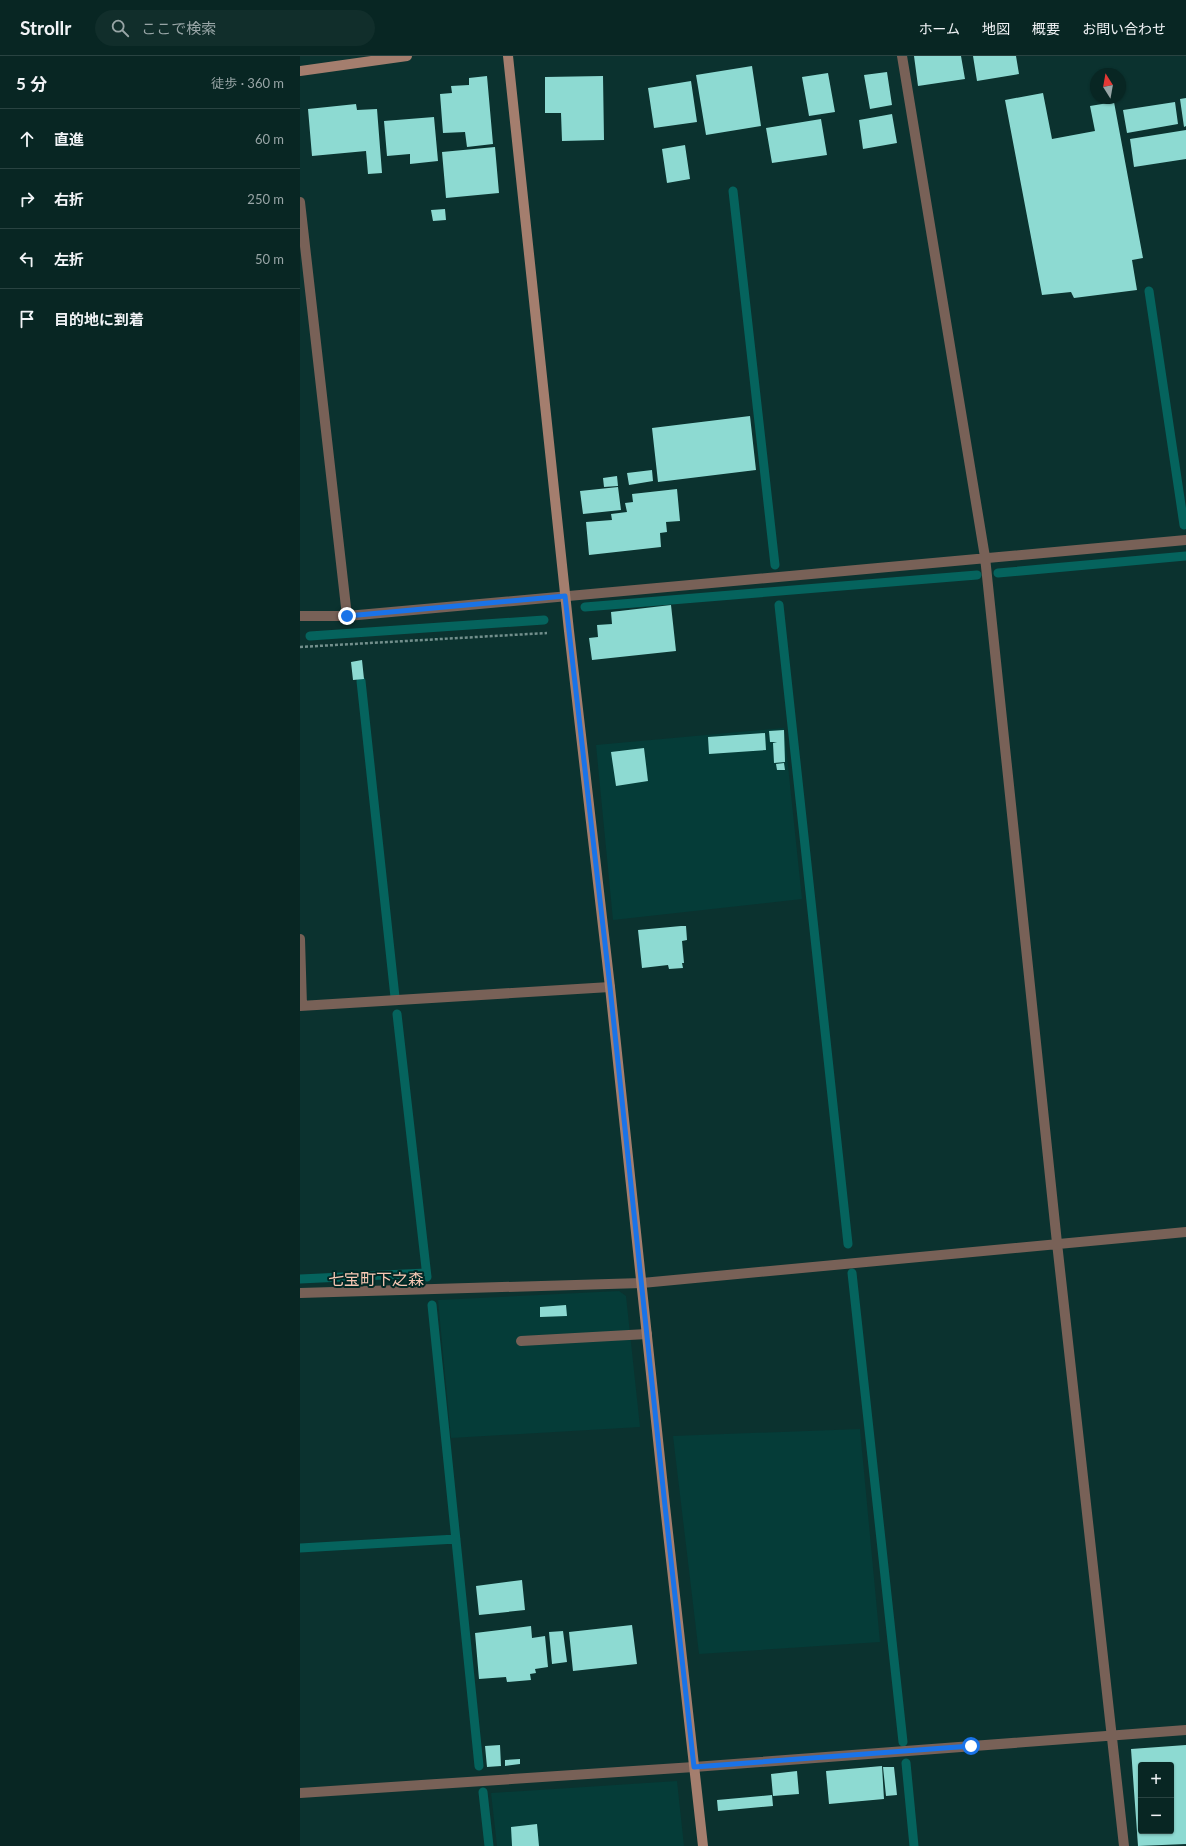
<!DOCTYPE html>
<html lang="ja">
<head>
<meta charset="utf-8">
<style>
	:root { --surface:#082623; --page:#112e2b; --text:#f1f3f6; --muted:#98a5a6; --line:#294341 }
	body { margin:0; font-family:Lato,"Noto Sans JP",sans-serif; background:var(--page); color:var(--text) }
	.controls { position:absolute; right:12px; bottom:12px; display:grid; overflow:hidden; border-radius:4px; box-shadow:0 1px 3px #0004 }
	.controls button { width:36px; height:36px; display:grid; place-items:center; padding:0; border:0; border-bottom:1px solid var(--line); background:var(--surface); color:var(--text); font:20px sans-serif }
	.compass { position:absolute; left:790px; top:12px; width:36px; height:36px; border-radius:50%; background:var(--surface); box-shadow:0 1px 3px #0004; rotate:349deg }
	.stop { position:absolute; width:12px; height:12px; margin:-9px; border:3px solid #1a73e8; border-radius:50%; background:#fff }
	.stop.end { background:#1a73e8; border-color:#fff; box-shadow:0 1px 4px #0008 }
	.list { margin:0; padding:0; list-style:none }
	h2 { display:flex; justify-content:space-between; align-items:center; height:52px; margin:0; padding:0 16px; font-size:17px }
	h2 small { font-size:13px; font-weight:400; color:var(--muted) }
	.list li { display:grid; grid-template-columns:26px 1fr auto; gap:12px; align-items:center; box-sizing:border-box; height:60px; padding:0 16px; border-top:1px solid var(--line) }
	.list b { display:block; font-size:15px; white-space:nowrap }
	.list em { font-size:13px; font-style:normal; color:var(--muted) }
	.icon { flex:none; width:22px; height:22px; fill:none; stroke:currentColor; stroke-width:2; stroke-linecap:round; stroke-linejoin:round }
	.map { position:relative; flex:none; width:886px; height:1790px; overflow:hidden }
	header { display:flex; align-items:center; gap:24px; box-sizing:border-box; height:56px; padding:0 20px; background:var(--surface); border-bottom:1px solid var(--line) }
	header strong { font-size:19px }
	nav { display:flex; gap:22px; margin-inline-start:auto; font-size:14px }
	.search { width:280px; height:36px; background:var(--page); display:flex; align-items:center; gap:10px; box-sizing:border-box; padding:0 14px; border-radius:22px; color:var(--muted); font-size:15px }
	main { display:flex }
	aside { flex:1; background:var(--surface) }
	.map>svg:first-child { display:block }
	.built { fill:#053c38 }
	.lines { fill:none; stroke-linecap:round; stroke-linejoin:round }
	.stream { stroke:#05635d; stroke-width:9 }
	.building { fill:#8ddad2; fill-rule:evenodd }
	.path { stroke:#728f8c; stroke-width:2.5; stroke-dasharray:3 2; stroke-linecap:butt }
	.lane { stroke:#786157; stroke-width:10 }
	.street { stroke:#786157; stroke-width:10 }
	.secondary { stroke:#a47e6e; stroke-width:10 }
	.route { stroke:#1a73e8; stroke-width:5 }
	.labels { text-anchor:middle; stroke-width:4; stroke-linejoin:round; paint-order:stroke }
	.quarter-label { font-size:16px; fill:#f6c7b3; stroke:#012825 }
</style>
</head>
<body>
<header>
<strong>Strollr</strong>
<div class="search"><svg class="icon" aria-label="search" viewBox="0 0 24 24"><circle cx="10" cy="10" r="6"/><path d="M15 15l6 6"/></svg>ここで検索</div>
<nav><a>ホーム</a><a>地図</a><a>概要</a><a>お問い合わせ</a></nav>
</header>
<main>
<aside>
<h2>5 分<small>徒歩 · 360 m</small></h2>
<ul class="list">
<li><svg class="icon" aria-label="ahead" viewBox="0 0 24 24"><path d="M12 20V5M6 11l6-6 6 6"/></svg><div><b>直進</b></div><em>60 m</em></li>
<li><svg class="icon" aria-label="right" viewBox="0 0 24 24"><path d="M7 20v-9h11M14 6l5 5-5 5"/></svg><div><b>右折</b></div><em>250 m</em></li>
<li><svg class="icon" aria-label="left" viewBox="0 0 24 24"><path d="M17 20v-9H6M10 6l-5 5 5 5"/></svg><div><b>左折</b></div><em>50 m</em></li>
<li><svg class="icon" aria-label="arrive" viewBox="0 0 24 24"><path d="M6 21V4h12l-3 4 3 4H6"/></svg><div><b>目的地に到着</b></div></li>
</ul>
</aside>
<div class="map">
<svg width="886" height="1790" viewBox="0 0 886 1790">
	<rect width="100%" height="100%" fill="#0b322f"/>
	<path class="built" d="M484,672L502,843L313,864L296,689Z
		M319,1235L326,1240L340,1371L151,1382L138,1244Z
		M560,1373L580,1586L399,1598L373,1380Z
		M377,1725L384,1790H197L191,1737Z"/>
	<g class="lines">
		<path class="stream" d="M433,135L475,509
			M849,235L884,469
			M698,517L886,500
			M479,549L548,1188
			M285,551L677,519
			M10,580L244,564
			M61,625L95,941
			M97,958L127,1221
			M552,1217L603,1686
			M0,1223L126,1217
			M132,1249L179,1710
			M0,1492L156,1483
			M606,1707L614,1790
			M183,1736L189,1790"/>
	</g>
	<path class="building" d="M614,0H661L665,23L618,30Z
		M673,0H716L719,18L677,25Z
		M452,10L461,70L406,79L396,19Z
		M587,16L592,49L570,53L564,19Z
		M528,17L535,56L509,60L502,21Z
		M187,20L193,88L167,91L165,76L143,77L140,38L152,37L151,30L169,29V22Z
		M303,20L304,84L262,85L261,57H245V21Z
		M391,25L397,66L354,72L348,32Z
		M743,37L752,83L795,75L790,50L814,46L843,202L832,204L837,234L774,242L771,236L742,239L705,44Z
		M886,42V70L884,71L880,43Z
		M875,46L878,68L827,77L823,54Z
		M56,48L57,54L77,53L82,117L68,118L66,95L12,100L8,53Z
		M592,58L597,87L563,93L559,64Z
		M134,61L138,105L110,108V98L87,100L84,65Z
		M521,63L527,99L472,107L466,72Z
		M886,74V103L834,111L830,83Z
		M385,89L390,123L367,127L362,93Z
		M195,91L199,137L146,142L142,96Z
		M145,153L146,164L133,165L131,154Z
		M450,360L456,414L358,426L352,372Z
		M352,414L353,425L329,429L327,417Z
		M317,420L318,430L304,431L303,422Z
		M318,431L321,454L283,458L280,435Z
		M377,433L380,465L366,466L367,476L360,477L361,491L289,499L286,466L312,464L311,458L327,456L325,447L333,446L332,438Z
		M371,549L376,595L292,604L289,582L298,581L297,569L312,568L311,556Z
		M62,604L64,623L53,624L51,606Z
		M484,674L485,706L474,707L473,687L477,686H470L469,675Z
		M465,677L466,694L409,698L408,681Z
		M344,692L348,725L316,730L311,696Z
		M484,707L485,714H477L476,708Z
		M381,870H386L387,884L382,885L384,907H382L383,912L369,913L368,909L342,912L338,874Z
		M266,1249L267,1260L240,1261V1251Z
		M222,1524L225,1554L179,1559L176,1530Z
		M332,1569L337,1608L273,1615L269,1576Z
		M231,1570L232,1582L245,1580L248,1611L235,1613L236,1617L230,1618L231,1624L207,1626L206,1621L179,1623L175,1577Z
		M263,1575L267,1606L252,1608L249,1576Z
		M200,1689L201,1710L187,1711L185,1690Z
		M886,1689V1788L838,1790L831,1693ZM841,1709H871V1775H841Z
		M220,1703V1708L205,1710V1704Z
		M582,1710L584,1743L529,1748L526,1715Z
		M583,1711H594L597,1739L586,1740Z
		M497,1715L499,1738L473,1740L471,1718Z
		M472,1739L473,1750L418,1755L417,1744Z
		M237,1768L239,1790H212L211,1771Z"/>
	<g class="lines">
		<path class="path" d="M0,591L247,577"/>
		<path class="lane" d="M221,1285L347,1278"/>
		<path class="street" d="M602,0L685,501L757,1187L824,1790
			M0,146L47,560
			M0,560H47L886,484
			M0,883L2,950
			M0,950L310,931
			M0,1237L342,1227L886,1176
			M0,1737L394,1711L886,1674"/>
		<path class="secondary" d="M208,0L269,575L310,931L365,1450L403,1790
			M0,15L107,0"/>
	</g>
	<g class="lines">
		<path class="route" d="M47,560L265,540L310,931L365,1450L394,1711L671,1690"/>
	</g>
	<g class="labels">
		<g class="quarter-label">
			<text x="76" y="1229">七宝町下之森</text>
		</g>
	</g>
</svg>
<div class="controls">
<button>+</button>
<button>−</button>
</div>
<svg class="compass" viewBox="-18 -18 36 36"><path d="M0-13l5 13h-10z" fill="#e53935"/><path d="M0 13l5-13h-10z" fill="#98a5a6"/></svg>
<div class="stop" style="left:671px;top:1690px"></div>
<div class="stop end" style="left:47px;top:560px"></div>
</div>
</main>
</body>
</html>
